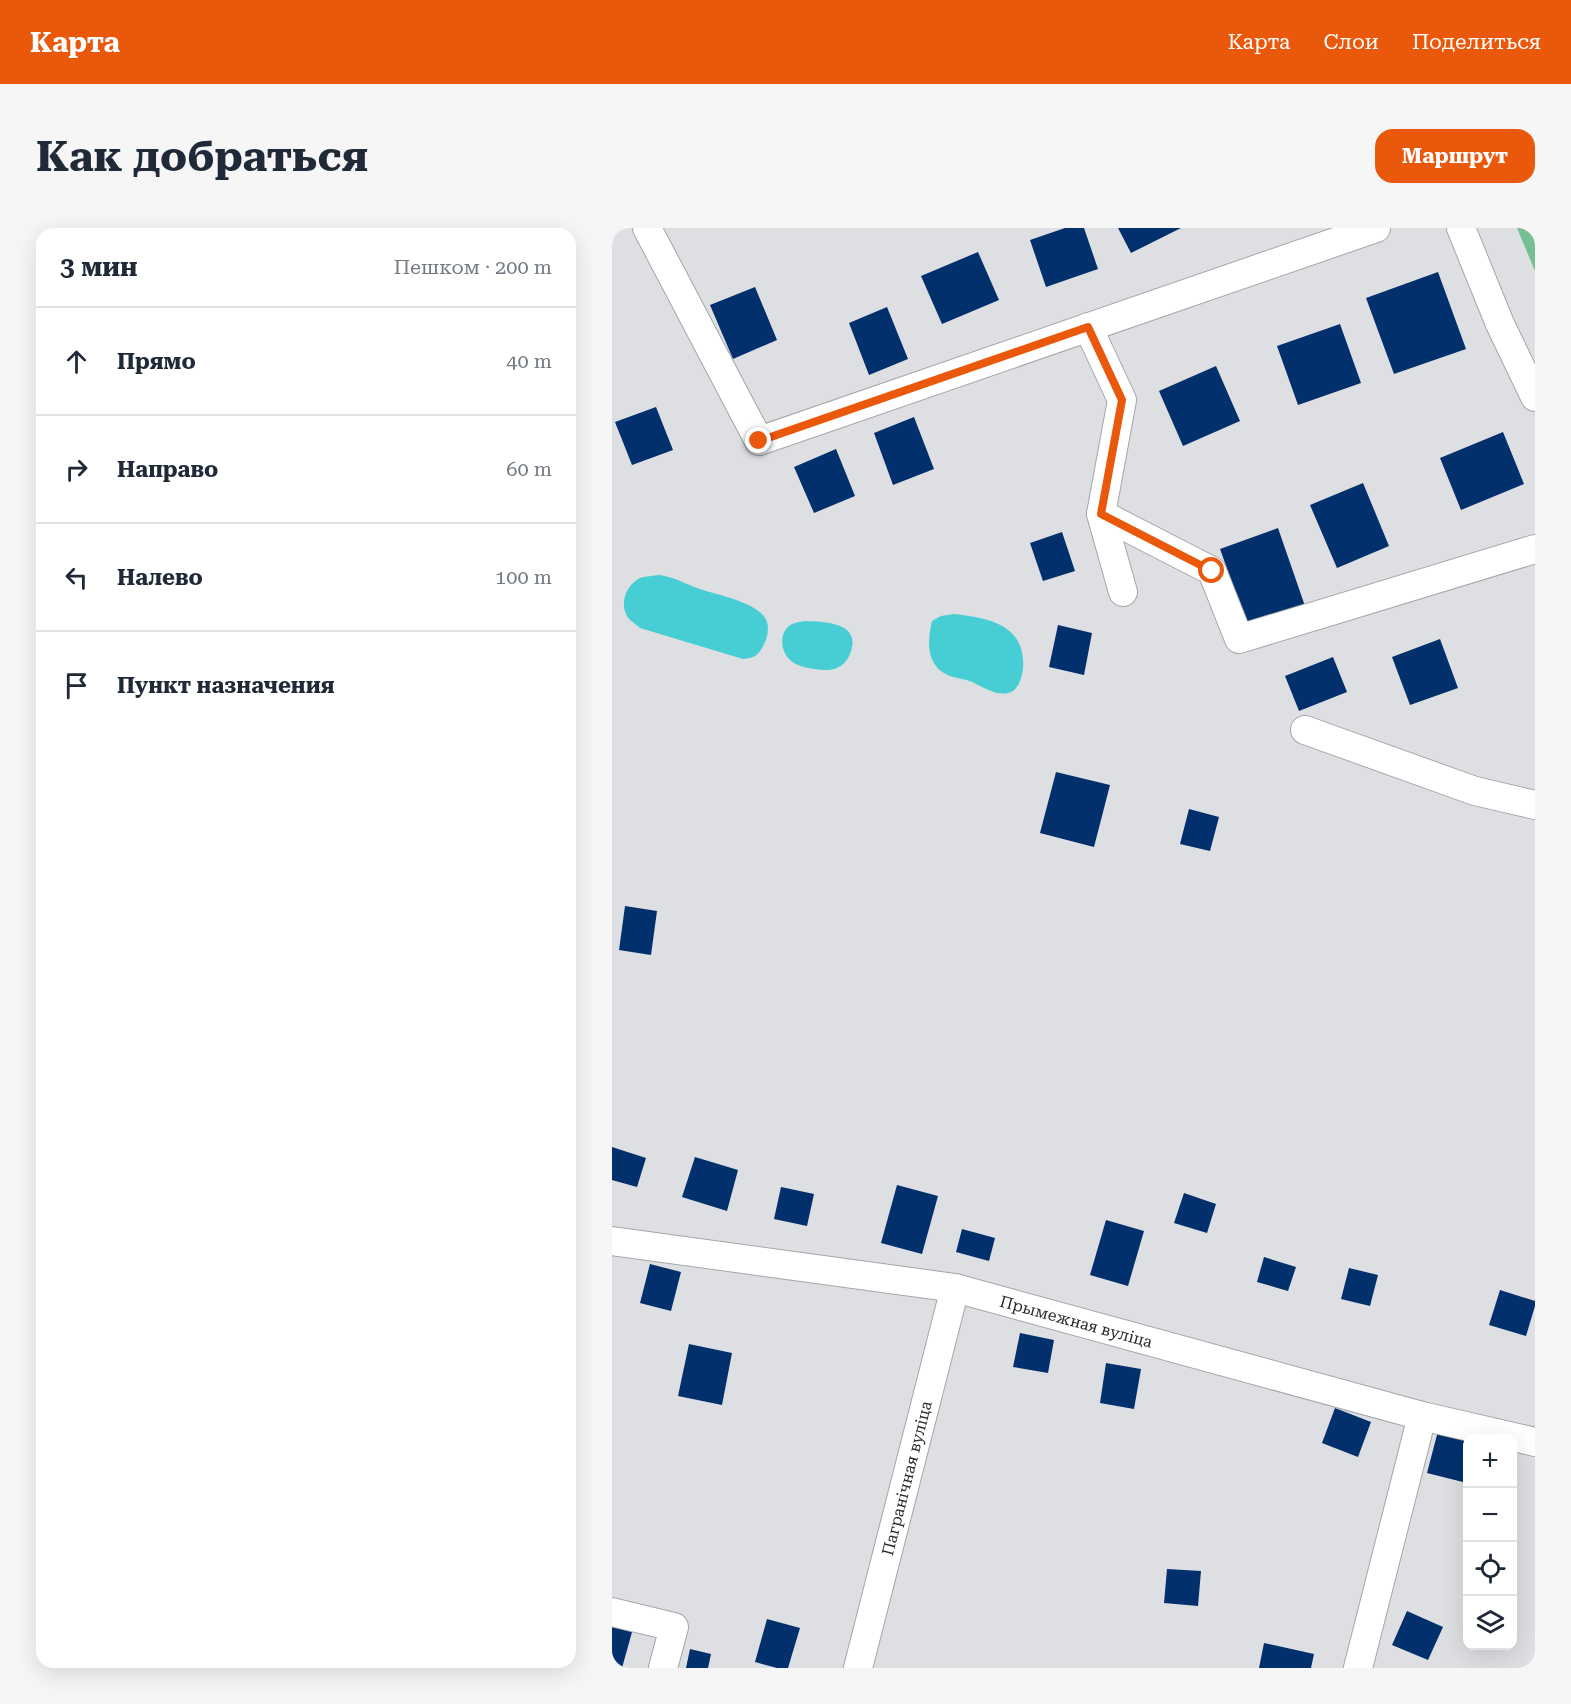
<!DOCTYPE html>
<html lang="ru">
<head>
<meta charset="utf-8">
<style>
	:root { --surface:#fff; --page:#f6f6f7; --text:#1f2937; --muted:#747a83; --line:#e0e1e3; --accent:#ea580c }
	body { margin:0; font-family:"Roboto Serif",serif; background:var(--page); color:var(--text) }
	.controls { position:absolute; right:18px; bottom:18px; display:grid; overflow:hidden; border-radius:12px; box-shadow:0 6px 24px #0002 }
	.controls button { width:54px; height:54px; display:grid; place-items:center; padding:0; border:0; border-bottom:2px solid var(--line); background:var(--surface); color:var(--text); font:30px sans-serif }
	.stop { position:absolute; width:18px; height:18px; margin:-14px; border:4px solid #ea580c; border-radius:50%; background:#fff }
	.stop.end { background:#ea580c; border-color:#fff; box-shadow:0 2px 6px #0008 }
	.list { margin:0; padding:0; list-style:none }
	h2 { display:flex; justify-content:space-between; align-items:center; height:78px; margin:0; padding:0 24px; font-size:26px }
	h2 small { font-size:20px; font-weight:400; color:var(--muted) }
	.list li { display:grid; grid-template-columns:39px 1fr auto; gap:18px; align-items:center; box-sizing:border-box; height:108px; padding:0 24px; border-top:2px solid var(--line) }
	.list b { display:block; font-size:22px; white-space:nowrap }
	.list em { font-size:20px; font-style:normal; color:var(--muted) }
	.icon { flex:none; width:33px; height:33px; fill:none; stroke:currentColor; stroke-width:2; stroke-linecap:round; stroke-linejoin:round }
	.map { position:relative; flex:none; width:923px; height:1440px; overflow:hidden; border-radius:18px }
	header { display:flex; align-items:center; gap:36px; box-sizing:border-box; height:84px; padding:0 30px; background:var(--accent); color:#fff }
	header strong { font-size:28px }
	nav { display:flex; gap:33px; margin-inline-start:auto; font-size:21px }
	.intro { display:flex; align-items:center; justify-content:space-between; box-sizing:border-box; height:144px; padding:0 36px }
	h1 { margin:0; font-size:42px }
	.button { padding:15px 27px; border-radius:18px; background:var(--accent); color:#fff; font-size:21px; font-weight:700 }
	main { display:flex; gap:36px; padding:0 36px }
	aside { flex:1; background:var(--surface); border-radius:18px; box-shadow:0 6px 24px #0002 }
	.map>svg:first-child { display:block }
	.green { fill:#76bf92 }
	.water { fill:#47ced4 }
	.building { fill:#02306c }
	.lines { fill:none; stroke-linecap:round; stroke-linejoin:round }
	.minor-casing { stroke:#a4a6a9; stroke-width:30 }
	.minor { stroke:#fff; stroke-width:28 }
	.route { stroke:#ea580c; stroke-width:8 }
	.labels { text-anchor:middle; stroke-width:6; stroke-linejoin:round; paint-order:stroke }
	.street-label { font-size:16px; fill:#2a2b2c; stroke:#eaecef }
</style>
</head>
<body>
<header>
<strong>Карта</strong>
<nav><a>Карта</a><a>Слои</a><a>Поделиться</a></nav>
</header>
<div class="intro"><h1>Как добраться</h1><a class="button">Маршрут</a></div>
<main>
<aside>
<h2>3 мин<small>Пешком · 200 m</small></h2>
<ul class="list">
<li><svg class="icon" aria-label="ahead" viewBox="0 0 24 24"><path d="M12 20V5M6 11l6-6 6 6"/></svg><div><b>Прямо</b></div><em>40 m</em></li>
<li><svg class="icon" aria-label="right" viewBox="0 0 24 24"><path d="M7 20v-9h11M14 6l5 5-5 5"/></svg><div><b>Направо</b></div><em>60 m</em></li>
<li><svg class="icon" aria-label="left" viewBox="0 0 24 24"><path d="M17 20v-9H6M10 6l-5 5 5 5"/></svg><div><b>Налево</b></div><em>100 m</em></li>
<li><svg class="icon" aria-label="arrive" viewBox="0 0 24 24"><path d="M6 21V4h12l-3 4 3 4H6"/></svg><div><b>Пункт назначения</b></div></li>
</ul>
</aside>
<div class="map">
<svg width="923" height="1440" viewBox="0 0 923 1440">
	<rect width="100%" height="100%" fill="#dddfe2"/>
	<path class="green" d="M905,0H923V43Z"/>
	<path class="water" d="M47,347C61,349 68,353 82,359C100,366 143,373 153,390C158,397 156,409 152,416C147,427 143,430 131,431L28,400C25,397 20,394 17,391C6,377 14,357 28,350C34,348 41,348 47,347Z
		M342,386C378,390 414,397 411,441C410,449 407,460 399,464C387,469 375,461 364,456C356,451 346,451 338,448C314,439 315,414 320,393L329,388Z
		M194,393C213,394 248,394 239,423C237,430 233,436 225,440C218,443 210,442 203,441C194,440 184,438 177,431C169,423 167,406 177,398C182,394 188,394 194,393Z"/>
	<path class="building" d="M453,0H472L486,41L434,59L418,12Z
		M506,0H569L519,25Z
		M366,24L387,72L330,96L309,48Z
		M826,44L854,121L782,146L754,70Z
		M143,59L165,112L121,131L98,77Z
		M275,79L296,131L257,147L237,95Z
		M728,96L749,155L686,177L665,118Z
		M604,138L628,193L571,218L547,163Z
		M44,179L61,222L20,237L3,194Z
		M302,189L322,241L281,257L262,205Z
		M891,204L912,256L849,282L828,230Z
		M224,221L243,268L202,285L182,239Z
		M751,255L777,318L725,340L698,277Z
		M666,300L694,381L637,401L608,321Z
		M450,304L463,343L431,353L418,315Z
		M446,397L480,405L472,447L437,439Z
		M828,411L846,460L798,477L780,429Z
		M721,429L735,464L687,483L673,448Z
		M444,544L498,557L482,619L428,605Z
		M577,581L607,589L598,623L568,616Z
		M13,678L45,683L39,727L7,722Z
		M0,919L34,930L25,959L0,952Z
		M83,929L126,942L115,983L70,969Z
		M285,957L326,968L310,1026L269,1015Z
		M169,959L202,966L195,998L162,991Z
		M572,965L604,976L595,1005L562,995Z
		M494,992L532,1003L516,1058L478,1047Z
		M350,1001L383,1010L377,1033L344,1024Z
		M652,1029L684,1039L676,1063L645,1054Z
		M38,1036L69,1044L59,1083L28,1075Z
		M737,1040L766,1047L758,1078L729,1071Z
		M888,1062L923,1073V1078L914,1108L877,1097Z
		M408,1105L442,1112L436,1145L401,1139Z
		M77,1116L120,1125L110,1177L66,1168Z
		M494,1135L529,1141L522,1181L488,1175Z
		M723,1180L759,1194L746,1229L710,1215Z
		M826,1203L855,1211V1238L851,1254L815,1245Z
		M555,1341L589,1343L586,1378L552,1375Z
		M795,1383L831,1399L816,1432L780,1417Z
		M155,1391L188,1400L176,1440H165L143,1434Z
		M0,1398L20,1404L10,1440H0Z
		M652,1415L702,1426L699,1440H647Z
		M78,1421L99,1426L96,1440H74Z"/>
	<g class="lines">
		<defs>
			<g id="minor">
				<path d="M35,0L147,213L764,0"/>
				<path d="M849,0L888,96L923,169"/>
				<path d="M476,99L510,172L489,286L511,364"/>
				<path d="M489,286L600,343L627,411L923,321"/>
				<path d="M693,502L863,563L923,577"/>
				<path id="s1" d="M0,1013L343,1060L810,1188L923,1214"/>
				<path d="M0,1384L62,1399L51,1440"/>
				<path id="s2" d="M246,1440L343,1060"/>
				<path d="M746,1440L810,1188"/>
			</g>
		</defs>
		<use href="#minor" class="minor-casing"/>
		<use href="#minor" class="minor"/>
	</g>
	<g class="lines">
		<path class="route" d="M147,213L476,99L510,172L489,286L600,343"/>
	</g>
	<g class="labels">
		<g class="street-label">
			<text dy="6" stroke="none"><textPath href="#s1" startOffset="472">Прымежная вуліца</textPath></text>
			<text dy="6" stroke="none"><textPath href="#s2" startOffset="196">Пагранічная вуліца</textPath></text>
		</g>
	</g>
</svg>
<div class="controls">
<button>+</button>
<button>−</button>
<button><svg class="icon" aria-label="locate" viewBox="0 0 24 24"><circle cx="12" cy="12" r="6"/><path d="M12 2v4M12 18v4M2 12h4M18 12h4"/></svg></button>
<button><svg class="icon" aria-label="layers" viewBox="0 0 24 24"><path d="M12 4l9 5-9 5-9-5zM3 14l9 5 9-5"/></svg></button>
</div>
<div class="stop" style="left:600px;top:343px"></div>
<div class="stop end" style="left:147px;top:213px"></div>
</div>
</main>
</body>
</html>
